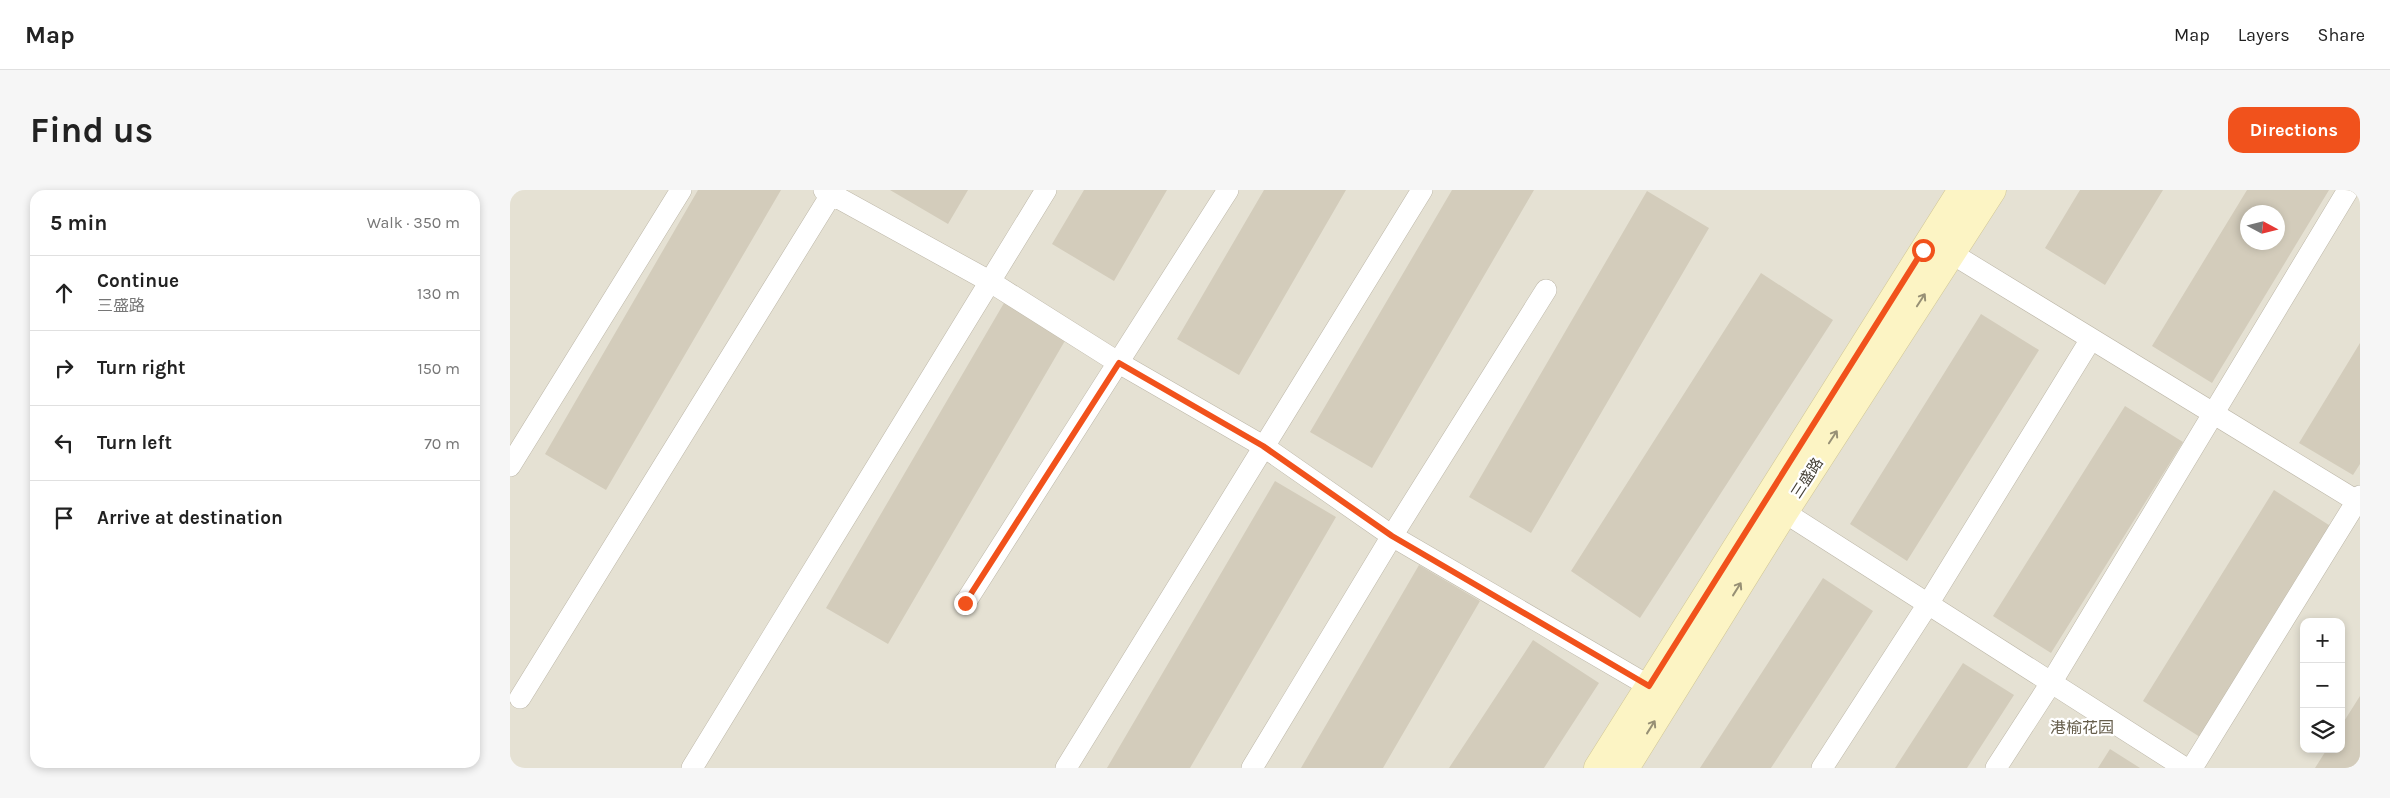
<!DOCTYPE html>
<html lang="en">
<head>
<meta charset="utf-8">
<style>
	:root { --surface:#fff; --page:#f6f6f6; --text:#222; --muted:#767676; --line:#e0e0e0; --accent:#f1521c }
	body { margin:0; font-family:Karla,"Noto Sans SC",sans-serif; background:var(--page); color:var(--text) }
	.controls { position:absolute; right:15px; bottom:15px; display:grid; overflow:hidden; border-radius:10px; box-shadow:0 2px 8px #0003 }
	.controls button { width:45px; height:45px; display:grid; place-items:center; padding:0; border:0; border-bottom:1px solid var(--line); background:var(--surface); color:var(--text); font:25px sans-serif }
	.compass { position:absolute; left:1730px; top:15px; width:45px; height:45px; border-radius:50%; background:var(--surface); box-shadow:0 2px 8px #0003; rotate:97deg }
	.stop { position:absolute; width:15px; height:15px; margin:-11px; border:4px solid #f1521c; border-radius:50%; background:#fff }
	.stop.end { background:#f1521c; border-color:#fff; box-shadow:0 1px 5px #0008 }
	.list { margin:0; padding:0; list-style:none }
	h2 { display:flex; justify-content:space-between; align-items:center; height:65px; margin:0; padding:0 20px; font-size:21px }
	h2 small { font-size:16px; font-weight:400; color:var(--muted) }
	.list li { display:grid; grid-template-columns:32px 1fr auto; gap:15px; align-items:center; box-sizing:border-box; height:75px; padding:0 20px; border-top:1px solid var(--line) }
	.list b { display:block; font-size:19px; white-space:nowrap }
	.list p { margin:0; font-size:16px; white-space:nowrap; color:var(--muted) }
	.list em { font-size:16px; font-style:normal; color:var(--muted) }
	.icon { flex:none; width:28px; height:28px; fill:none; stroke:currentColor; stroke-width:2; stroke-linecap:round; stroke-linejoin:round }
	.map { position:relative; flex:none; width:1850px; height:578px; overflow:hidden; border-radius:15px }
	header { display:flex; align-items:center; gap:30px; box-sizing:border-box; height:70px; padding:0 25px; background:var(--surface); border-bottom:1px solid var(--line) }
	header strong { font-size:24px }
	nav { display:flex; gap:28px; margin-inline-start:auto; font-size:18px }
	.intro { display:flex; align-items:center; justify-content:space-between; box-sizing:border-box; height:120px; padding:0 30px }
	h1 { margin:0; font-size:35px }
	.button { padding:12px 22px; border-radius:15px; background:var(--accent); color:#fff; font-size:18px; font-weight:700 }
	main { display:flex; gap:30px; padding:0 30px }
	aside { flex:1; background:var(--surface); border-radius:15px; box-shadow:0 2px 8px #0003 }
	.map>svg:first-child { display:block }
	.residential { fill:#e5e1d3; fill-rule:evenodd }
	.building { fill:#d3ccbb; fill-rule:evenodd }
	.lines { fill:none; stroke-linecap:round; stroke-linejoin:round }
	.minor-casing { stroke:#bdb7a8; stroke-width:22 }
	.secondary-casing { stroke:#d0c696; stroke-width:29 }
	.minor { stroke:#fff; stroke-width:21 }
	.secondary { stroke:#fcf4c4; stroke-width:28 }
	.oneway { stroke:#979075 }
	.route { stroke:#f1521c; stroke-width:6 }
	.labels { text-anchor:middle; stroke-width:4.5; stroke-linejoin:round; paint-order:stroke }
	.street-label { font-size:15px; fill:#443f35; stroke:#fff }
	.neighbourhood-label { font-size:16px; fill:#665e4c; stroke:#fff }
</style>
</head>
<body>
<header>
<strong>Map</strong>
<nav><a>Map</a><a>Layers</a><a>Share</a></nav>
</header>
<div class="intro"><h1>Find us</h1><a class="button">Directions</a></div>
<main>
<aside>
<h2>5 min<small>Walk · 350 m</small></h2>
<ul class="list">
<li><svg class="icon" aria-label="ahead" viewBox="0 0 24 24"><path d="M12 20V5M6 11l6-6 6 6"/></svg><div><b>Continue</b><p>三盛路</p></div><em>130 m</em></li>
<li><svg class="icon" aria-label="right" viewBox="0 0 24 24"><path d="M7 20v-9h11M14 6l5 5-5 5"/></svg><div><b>Turn right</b></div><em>150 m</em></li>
<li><svg class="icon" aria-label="left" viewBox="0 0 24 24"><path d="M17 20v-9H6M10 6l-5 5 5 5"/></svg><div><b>Turn left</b></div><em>70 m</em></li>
<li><svg class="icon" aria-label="arrive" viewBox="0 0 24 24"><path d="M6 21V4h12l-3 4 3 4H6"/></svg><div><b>Arrive at destination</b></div></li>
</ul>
</aside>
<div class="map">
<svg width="1850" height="578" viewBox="0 0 1850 578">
	<rect width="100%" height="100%" fill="#f2efe5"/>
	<path class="residential" d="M0,0H1850V578H0ZM1738,22H1768V52H1738ZM1794,432H1831V559H1794Z"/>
	<path class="building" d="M188,0H271L96,300L35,264Z
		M380,0H458L438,34Z
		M574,0H657L604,91L542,54Z
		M754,0H836L729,185L667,149Z
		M942,0H1024L862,278L800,242Z
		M1570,0H1653L1595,95L1535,58Z
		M1737,0H1819L1702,193L1642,156ZM1738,22H1768V52H1738Z
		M1137,1L1199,38L1021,343L959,307Z
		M1251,83L1323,130L1130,428L1061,381Z
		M494,113L556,149L378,454L316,418Z
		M1471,124L1529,160L1397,371L1340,334Z
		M1850,153V274L1843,285L1789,253Z
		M1615,216L1673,252L1541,463L1483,426Z
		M765,291L826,327L680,578H597Z
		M1764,300L1822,337L1690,547L1633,511Z
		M909,375L970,411L873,578H791Z
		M1313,388L1363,421L1261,578H1190Z
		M1023,450L1089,493L1034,578H939Z
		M1453,473L1504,505L1457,578H1385Z
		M1850,506V578H1805L1817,559H1831V536Z
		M1600,559L1630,578H1588Z"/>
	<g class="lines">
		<defs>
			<path id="minor" d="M314,0L479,91L609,173L753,256L882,346L1139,496
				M1441,63L1850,313
				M0,276L171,0
				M1274,322L1675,578
				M455,413L718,0
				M10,508L324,0
				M182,578L536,0
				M556,578L912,0
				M742,578L882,346L1036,100
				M1312,578L1418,414L1581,149
				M1486,578L1541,493L1838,0
				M1682,578L1850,306"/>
			<path id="secondary" d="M1088,578L1452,0
				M1115,578L1274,322L1482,0"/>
		</defs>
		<use href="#minor" class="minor-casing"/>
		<use href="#secondary" class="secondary-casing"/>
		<use href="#minor" class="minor"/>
		<use href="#secondary" class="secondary"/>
	</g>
	<defs><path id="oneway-shaft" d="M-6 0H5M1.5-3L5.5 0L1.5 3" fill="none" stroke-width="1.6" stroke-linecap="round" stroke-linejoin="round" transform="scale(1.25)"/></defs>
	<g class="oneway">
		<use href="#oneway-shaft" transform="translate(1411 110) rotate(-57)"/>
		<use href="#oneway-shaft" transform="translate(1323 247) rotate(-57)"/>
		<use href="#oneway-shaft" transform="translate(1227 399) rotate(-58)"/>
		<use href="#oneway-shaft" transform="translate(1141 537) rotate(-58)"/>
	</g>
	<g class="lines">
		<path class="route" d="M455,413L609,173L753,256L882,346L1139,496L1413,60"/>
	</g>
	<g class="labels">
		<g class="street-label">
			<text transform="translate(1297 288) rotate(-57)" y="5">三盛路</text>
		</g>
		<g class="neighbourhood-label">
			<text x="1572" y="543">港榆花园</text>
		</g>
	</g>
</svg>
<div class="controls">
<button>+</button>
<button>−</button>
<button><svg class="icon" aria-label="layers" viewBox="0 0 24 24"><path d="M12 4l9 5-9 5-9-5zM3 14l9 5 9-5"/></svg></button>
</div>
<svg class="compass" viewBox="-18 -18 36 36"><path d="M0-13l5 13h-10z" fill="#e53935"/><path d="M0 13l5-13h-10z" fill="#767676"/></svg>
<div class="stop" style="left:1413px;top:60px"></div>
<div class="stop end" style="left:455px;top:413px"></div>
</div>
</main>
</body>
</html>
